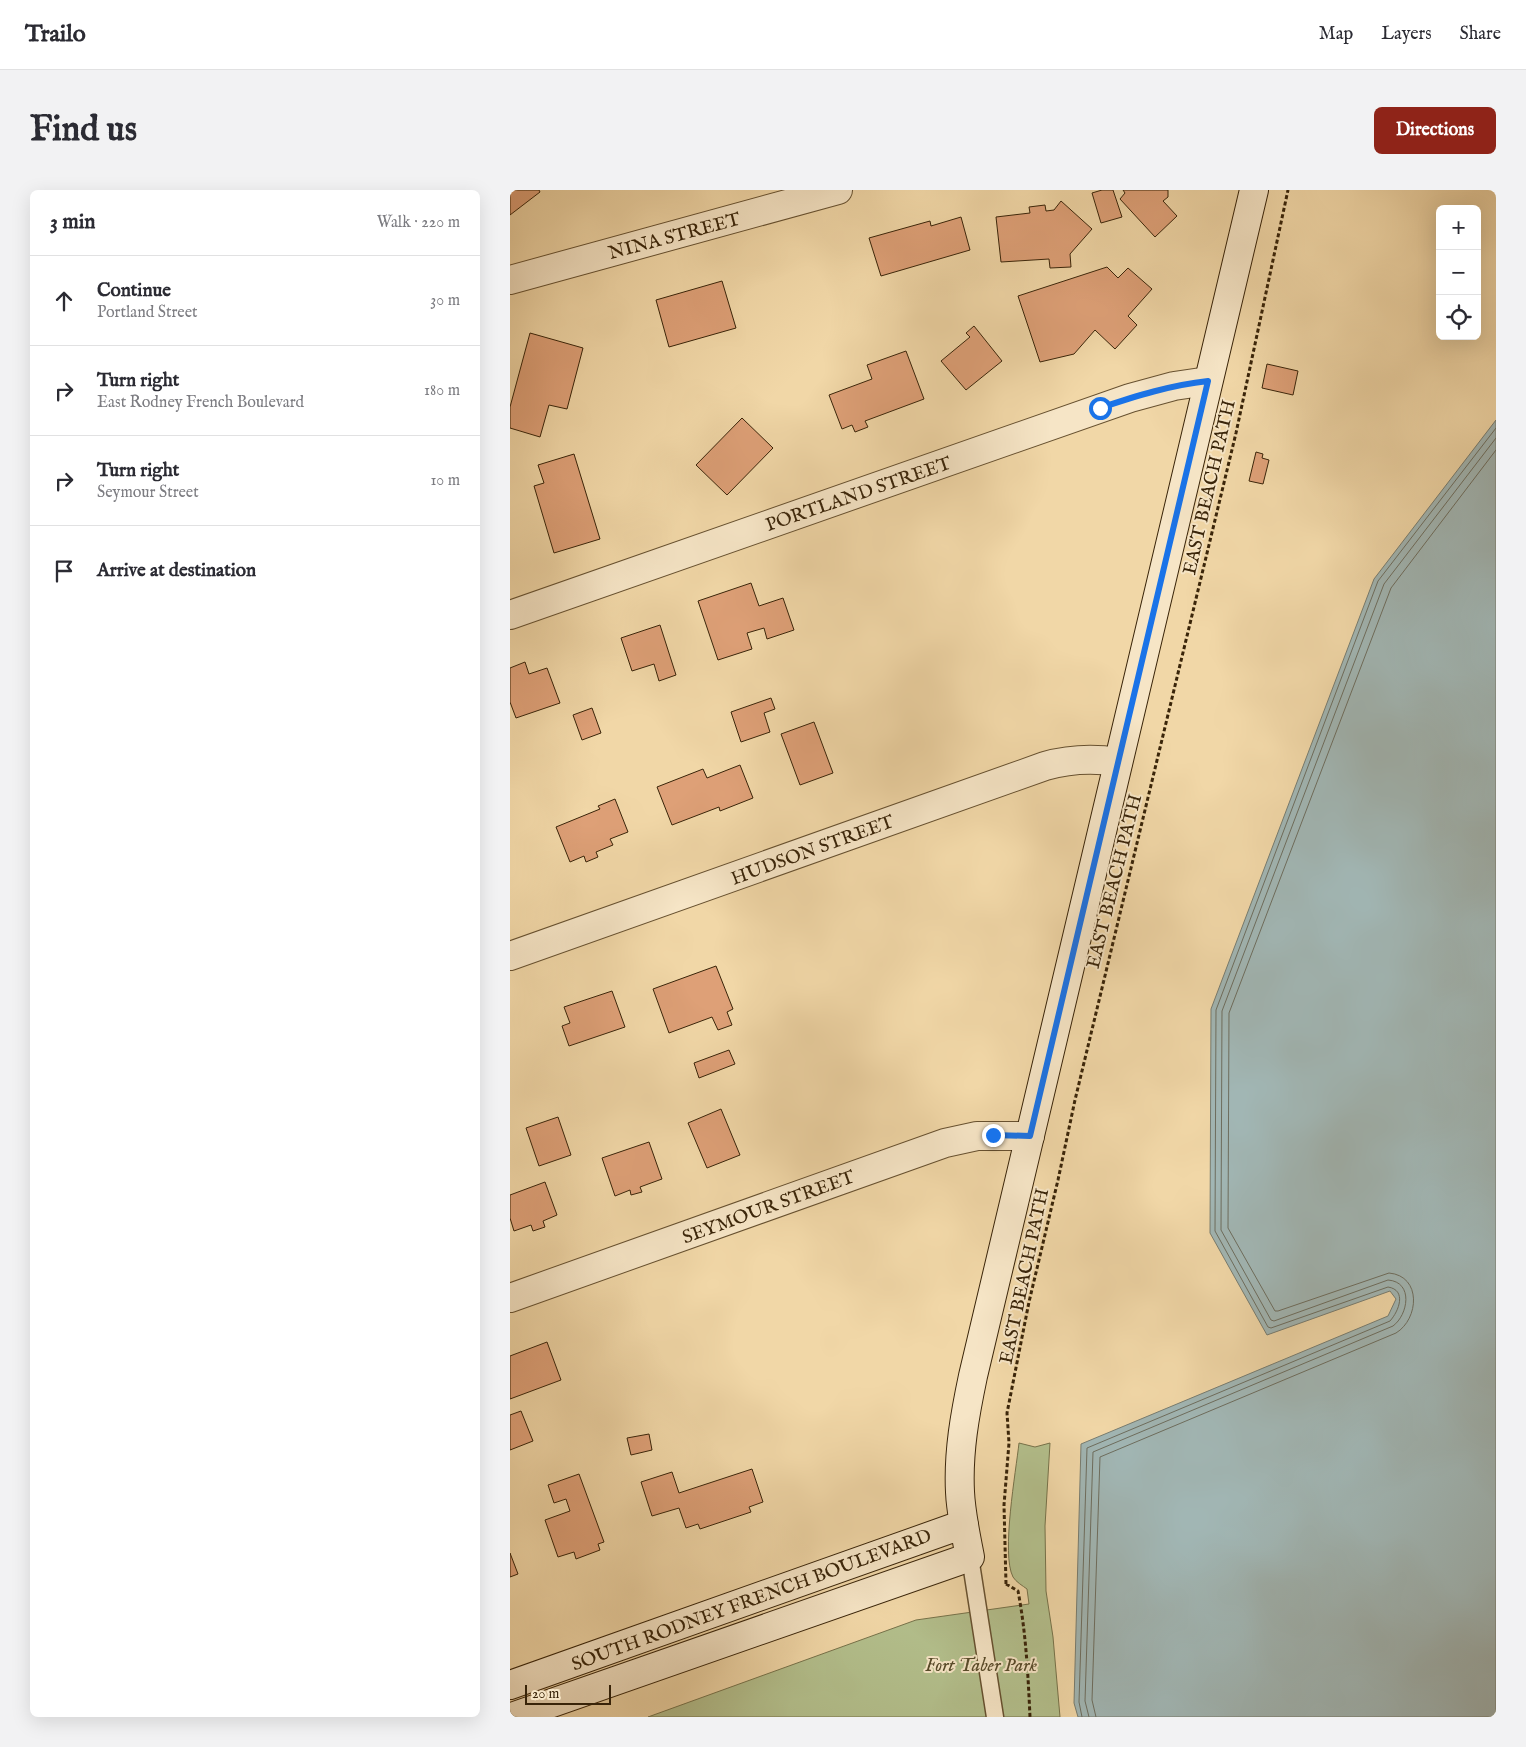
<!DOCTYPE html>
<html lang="en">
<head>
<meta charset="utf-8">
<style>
	:root { --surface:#fff; --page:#f2f2f3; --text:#2b2b33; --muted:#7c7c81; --line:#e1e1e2; --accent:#8f2418 }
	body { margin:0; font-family:"IM FELL English",serif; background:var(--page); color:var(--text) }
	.controls { position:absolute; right:15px; top:15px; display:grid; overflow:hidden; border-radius:8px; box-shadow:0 5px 20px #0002 }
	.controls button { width:45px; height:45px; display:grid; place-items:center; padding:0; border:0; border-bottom:1px solid var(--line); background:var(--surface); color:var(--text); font:25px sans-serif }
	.scale { position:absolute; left:15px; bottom:12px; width:86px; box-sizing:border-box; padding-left:5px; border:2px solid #392409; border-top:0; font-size:14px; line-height:18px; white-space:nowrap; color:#392409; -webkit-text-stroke:4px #f6e5c6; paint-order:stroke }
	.stop { position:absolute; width:15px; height:15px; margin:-11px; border:4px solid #1a73e8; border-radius:50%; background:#fff }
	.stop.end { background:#1a73e8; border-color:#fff; box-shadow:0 1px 5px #0008 }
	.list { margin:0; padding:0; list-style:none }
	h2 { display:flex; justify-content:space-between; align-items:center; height:65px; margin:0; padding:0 20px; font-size:21px }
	h2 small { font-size:16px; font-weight:400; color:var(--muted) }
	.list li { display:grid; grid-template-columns:32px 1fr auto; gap:15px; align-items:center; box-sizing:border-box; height:90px; padding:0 20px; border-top:1px solid var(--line) }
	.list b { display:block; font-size:19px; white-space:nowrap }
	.list p { margin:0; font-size:16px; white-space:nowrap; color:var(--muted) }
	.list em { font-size:16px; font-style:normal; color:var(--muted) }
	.icon { flex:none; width:28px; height:28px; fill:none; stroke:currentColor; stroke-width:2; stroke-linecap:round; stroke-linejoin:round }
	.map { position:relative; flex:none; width:986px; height:1527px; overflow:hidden; border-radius:8px }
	header { display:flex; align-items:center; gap:30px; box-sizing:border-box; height:70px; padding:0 25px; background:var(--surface); border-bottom:1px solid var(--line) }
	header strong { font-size:24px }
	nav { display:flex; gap:28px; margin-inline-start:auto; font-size:18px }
	.intro { display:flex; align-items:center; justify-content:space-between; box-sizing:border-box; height:120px; padding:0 30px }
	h1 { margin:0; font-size:35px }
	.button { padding:12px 22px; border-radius:8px; background:var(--accent); color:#fff; font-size:18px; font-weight:700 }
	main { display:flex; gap:30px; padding:0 30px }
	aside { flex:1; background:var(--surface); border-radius:8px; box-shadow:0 5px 20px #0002 }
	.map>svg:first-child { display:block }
	.green { fill:#b3bf8c; stroke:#76724a }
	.water { fill:#a1b6b4; stroke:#777c70 }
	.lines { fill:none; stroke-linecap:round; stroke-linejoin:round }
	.shore { stroke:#6d6d5e; stroke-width:1 }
	.building { fill:#dea077; stroke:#392409 }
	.service-casing { stroke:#675130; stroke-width:19 }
	.minor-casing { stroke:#675130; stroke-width:30 }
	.secondary-casing { stroke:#392409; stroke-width:30 }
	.path { stroke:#392409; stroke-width:3; stroke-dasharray:4 2.5; stroke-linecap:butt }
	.service { stroke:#f6e5c6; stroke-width:16 }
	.minor { stroke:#f6e5c6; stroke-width:28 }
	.secondary { stroke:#f6e5c6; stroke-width:28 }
	.route { stroke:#1a73e8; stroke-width:6 }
	.labels { text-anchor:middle; stroke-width:4; stroke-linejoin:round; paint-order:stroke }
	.street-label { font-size:19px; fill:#392409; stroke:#f6e5c6 }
	.park-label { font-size:19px; font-style:italic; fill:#584b2a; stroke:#f6e5c6 }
</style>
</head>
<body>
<header>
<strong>Trailo</strong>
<nav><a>Map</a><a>Layers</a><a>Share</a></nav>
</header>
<div class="intro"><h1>Find us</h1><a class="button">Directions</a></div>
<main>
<aside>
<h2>3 min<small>Walk · 220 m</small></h2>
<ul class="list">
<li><svg class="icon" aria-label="ahead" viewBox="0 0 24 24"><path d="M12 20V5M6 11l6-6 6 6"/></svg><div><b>Continue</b><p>Portland Street</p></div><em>30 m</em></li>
<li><svg class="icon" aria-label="right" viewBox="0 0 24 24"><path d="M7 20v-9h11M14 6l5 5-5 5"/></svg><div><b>Turn right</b><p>East Rodney French Boulevard</p></div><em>180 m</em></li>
<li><svg class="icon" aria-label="right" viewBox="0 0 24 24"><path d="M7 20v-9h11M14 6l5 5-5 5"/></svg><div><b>Turn right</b><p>Seymour Street</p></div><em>10 m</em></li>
<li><svg class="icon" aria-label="arrive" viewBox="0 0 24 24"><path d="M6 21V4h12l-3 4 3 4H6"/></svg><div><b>Arrive at destination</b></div></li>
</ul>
</aside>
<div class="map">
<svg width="986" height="1527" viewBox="0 0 986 1527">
	<rect width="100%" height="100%" fill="#f1d7a7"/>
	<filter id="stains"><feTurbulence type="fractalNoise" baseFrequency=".004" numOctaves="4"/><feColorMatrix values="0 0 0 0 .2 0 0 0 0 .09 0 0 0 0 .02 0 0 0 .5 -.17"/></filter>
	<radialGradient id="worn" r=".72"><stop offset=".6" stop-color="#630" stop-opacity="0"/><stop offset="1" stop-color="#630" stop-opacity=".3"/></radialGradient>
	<path class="green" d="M509,1253L525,1257L540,1253L535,1336L536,1401L543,1447L550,1527H138L406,1430L519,1414L517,1399C513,1396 506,1392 503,1387C491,1364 506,1281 509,1253Z"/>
	<path class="water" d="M986,230V1527H568L564,1513L571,1254L878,1126L886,1109L880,1101L757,1145L700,1043L701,819L864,389Z"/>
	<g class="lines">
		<path class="shore" d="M572,1527L569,1512L577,1258L880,1131C889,1121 897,1100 878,1097L761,1138L758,1137L705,1041L706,820L868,391L986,238
			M579,1527L575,1511L583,1262L883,1136C898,1125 904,1092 878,1090L764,1131L761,1130L711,1040L712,821L874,394L986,248
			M586,1527L582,1510L590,1267L886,1143C909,1129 912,1086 879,1083L768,1121H765L718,1038L719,823L881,398L986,260"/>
	</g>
	<path class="building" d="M0,0H29L30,2L0,25Z
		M592,0H603L612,27L591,33L582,3Z
		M613,0H658V7L653,11L667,26L645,47L610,9L615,3Z
		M551,11L582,39L560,64L561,77L540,78L539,69L491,72L486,27L520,23L519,17L535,15L536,21L544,20Z
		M451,27L460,60L371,86L359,48L420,31L421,36Z
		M597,77L608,88L618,78L642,99L618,126L627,135L605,159L585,140L564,164L530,172L508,106Z
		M212,91L226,138L159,157L146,110Z
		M464,136L492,171L456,200L431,171L460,147L456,143Z
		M20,143L73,158L57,219L39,215L30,247L0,238V217Z
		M396,161L414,209L355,231L358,237L345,242L342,235L332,239L319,205L362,189L357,175Z
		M757,174L788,181L783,205L752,198Z
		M232,228L263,258L217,305L186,275Z
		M746,262L753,264L752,268L759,270L753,294L739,291Z
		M64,264L90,349L44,363L24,296L34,293L28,275Z
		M241,393L249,416L273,408L284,440L257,449L254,438L237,443L242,459L208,470L188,411Z
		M150,435L166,485L149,491L144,474L122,481L111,448Z
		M15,472L19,484L37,478L50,513L6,528L0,512V478Z
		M261,508L265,519L254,523L260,542L231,552L221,522Z
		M82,518L91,543L72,550L63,525Z
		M304,532L323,583L290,595L271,544Z
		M230,575L243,608L210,621L209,617L162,635L147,597L193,579L197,588Z
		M105,609L118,642L100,649L103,655L86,662L88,667L76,672L74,666L60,672L46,637L90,619L88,616Z
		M206,776L223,819L217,822L222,835L208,840L202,827L159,843L143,799Z
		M102,801L115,837L59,856L52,836L60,833L54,817Z
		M219,860L225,874L189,888L184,873Z
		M211,919L230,965L197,978L178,933Z
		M48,927L61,965L29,976L16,938Z
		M139,952L152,989L130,997L132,1002L121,1005L120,1000L105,1006L92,968Z
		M35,992L47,1025L33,1031L35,1037L23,1041L21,1035L4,1041L0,1028V1005Z
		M37,1152L51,1190L0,1209V1166Z
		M11,1221L23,1251L0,1260V1225Z
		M139,1244L142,1260L121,1265L117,1248Z
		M242,1279L253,1312L239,1317L241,1322L190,1339L188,1334L176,1338L169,1318L142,1326L131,1292L162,1282L169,1303Z
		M69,1284L94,1352L88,1354L90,1360L66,1369L64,1362L48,1367L35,1330L60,1321L56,1309L44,1313L38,1295Z
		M0,1363L8,1384L0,1387Z"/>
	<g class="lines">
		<defs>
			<path id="service" d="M460,1367L485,1527"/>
			<path id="minor" d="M0,90L328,0
				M0,425L620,208L664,196L698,191
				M0,766L535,576C560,569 582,568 608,572
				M0,1108L435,953L467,946H520"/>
			<path id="secondary" d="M0,1495L454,1334
				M2,1527L460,1367C456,1346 451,1324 450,1302C448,1262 455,1224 463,1186L744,0"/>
		</defs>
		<use href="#service" class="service-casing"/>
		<use href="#minor" class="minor-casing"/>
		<use href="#secondary" class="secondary-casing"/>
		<path class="path" d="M496,1394L494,1315L499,1253L497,1223L519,1112L548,990L565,910L726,243L778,0
			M496,1394L508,1401C516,1443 518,1484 520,1527"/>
		<use href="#service" class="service"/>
		<use href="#minor" class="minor"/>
		<use href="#secondary" class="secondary"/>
	</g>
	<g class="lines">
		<path class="route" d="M483,945L520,946L698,191C661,195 626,206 590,218"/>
	</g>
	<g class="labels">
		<g class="street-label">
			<text transform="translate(164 45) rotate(-15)" y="7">NINA STREET</text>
			<text transform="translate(698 297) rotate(-77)" y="7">EAST BEACH PATH</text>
			<text transform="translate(348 303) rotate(-19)" y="7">PORTLAND STREET</text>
			<text transform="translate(302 659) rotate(-20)" y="7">HUDSON STREET</text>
			<text transform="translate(603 691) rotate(-76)" y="7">EAST BEACH PATH</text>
			<text transform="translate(258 1016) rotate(-20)" y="7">SEYMOUR STREET</text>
			<text transform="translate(513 1086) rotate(-78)" y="7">EAST BEACH PATH</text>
			<text transform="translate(241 1409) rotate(-20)" y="7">SOUTH RODNEY FRENCH BOULEVARD</text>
		</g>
		<g class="park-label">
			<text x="471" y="1481">Fort Taber Park</text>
		</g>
	</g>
	<rect width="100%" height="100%" filter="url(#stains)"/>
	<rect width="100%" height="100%" fill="url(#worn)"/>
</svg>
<div class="controls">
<button>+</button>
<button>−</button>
<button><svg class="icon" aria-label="locate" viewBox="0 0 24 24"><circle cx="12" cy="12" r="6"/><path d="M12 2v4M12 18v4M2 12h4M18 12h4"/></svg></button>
</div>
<div class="scale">20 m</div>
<div class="stop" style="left:590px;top:218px"></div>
<div class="stop end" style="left:483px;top:945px"></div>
</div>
</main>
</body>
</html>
